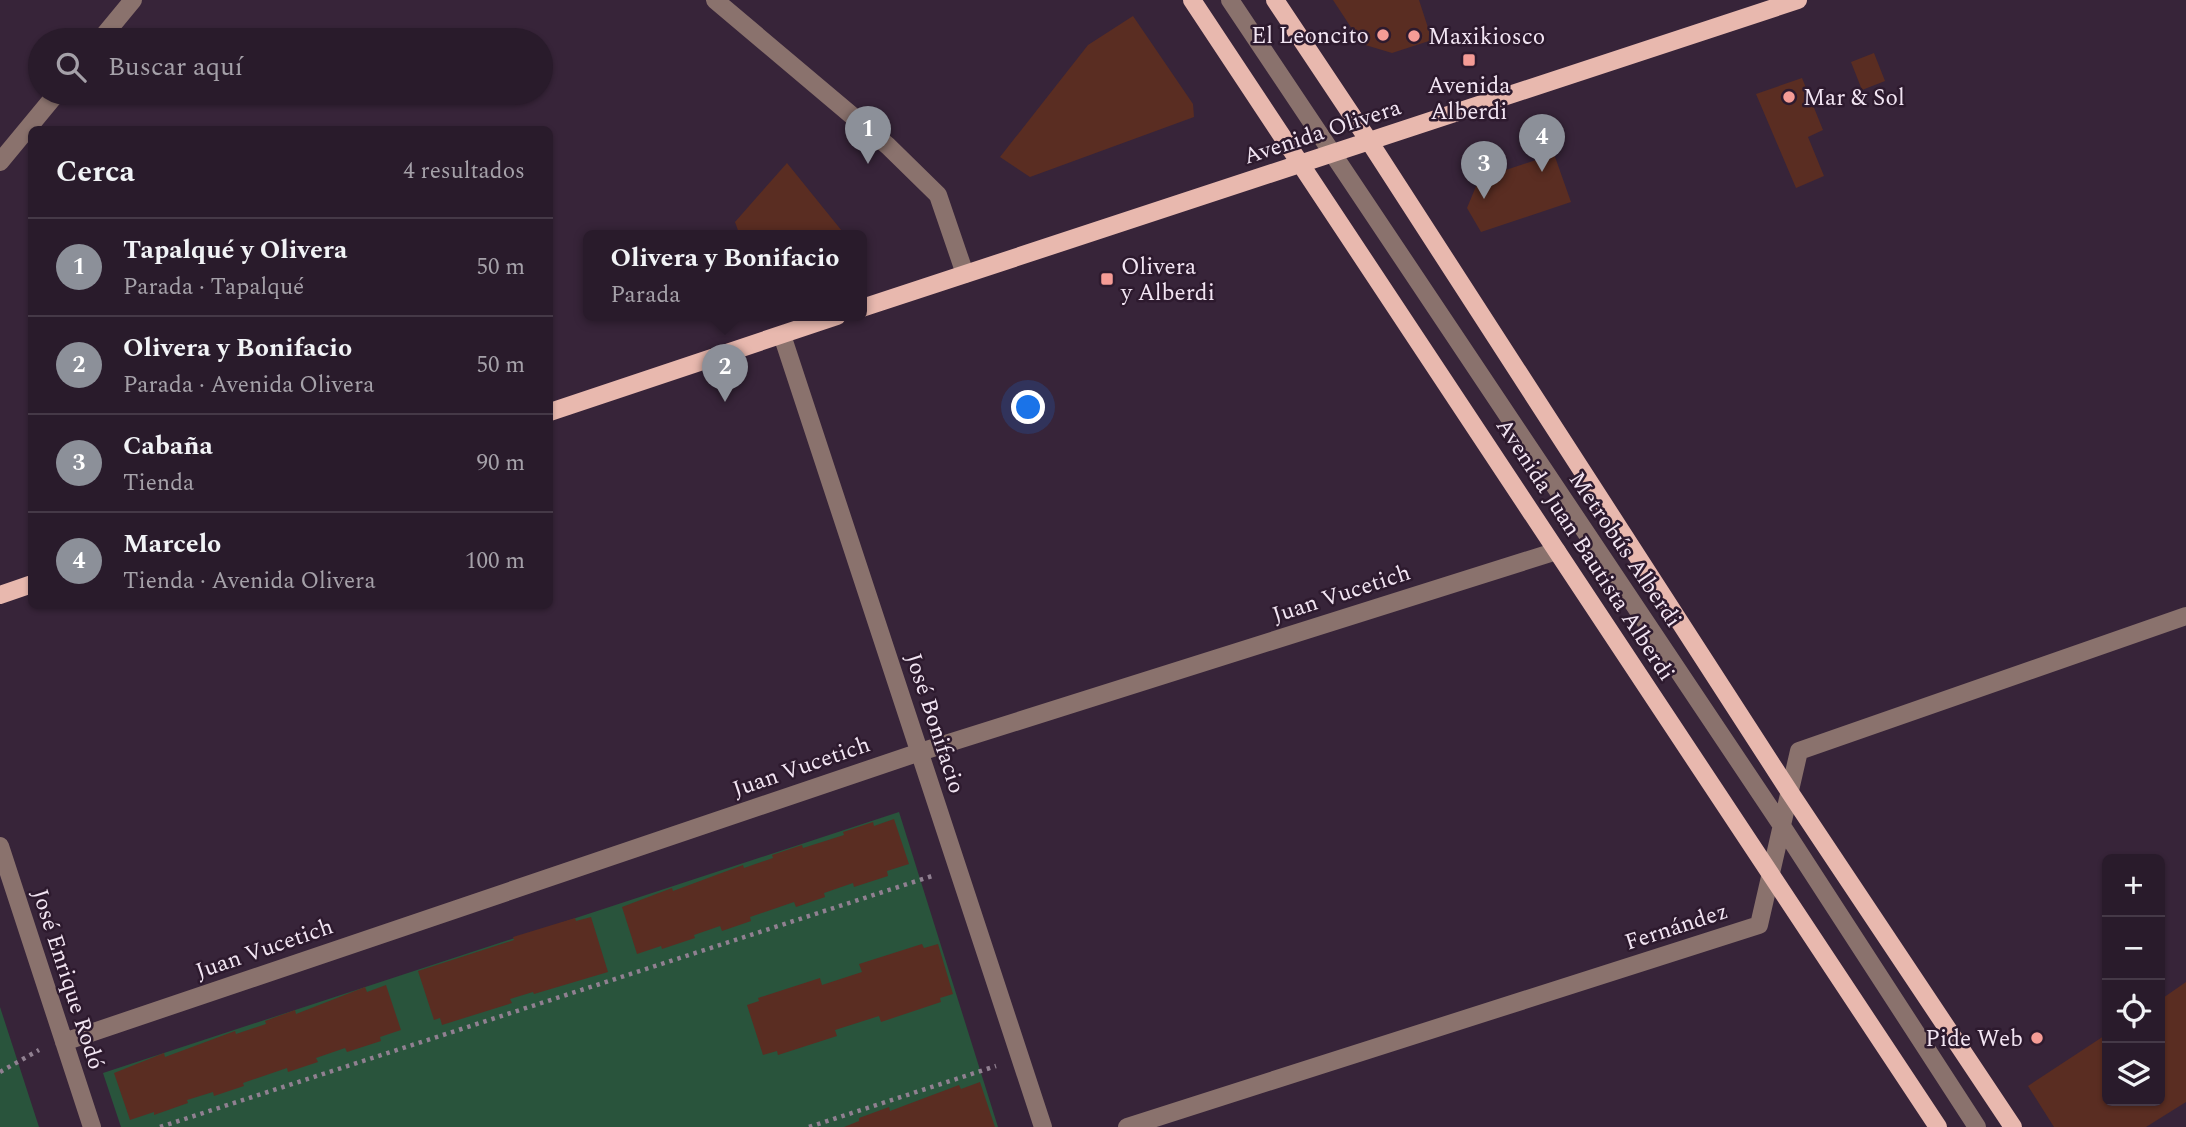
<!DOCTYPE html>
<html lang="es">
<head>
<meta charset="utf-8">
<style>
	:root { --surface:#291b2b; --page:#312433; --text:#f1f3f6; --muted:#a5a1a9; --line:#453947; --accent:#8c9099 }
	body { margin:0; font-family:Spectral,serif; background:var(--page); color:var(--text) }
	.controls { position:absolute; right:21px; bottom:21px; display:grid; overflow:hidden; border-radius:10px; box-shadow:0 2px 5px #0004 }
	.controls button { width:63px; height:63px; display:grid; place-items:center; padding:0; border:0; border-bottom:2px solid var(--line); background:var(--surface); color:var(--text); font:35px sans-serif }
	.you { position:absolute; left:1029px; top:408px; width:24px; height:24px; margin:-18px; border:5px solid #fff; border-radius:50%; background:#1a73e8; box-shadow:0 0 0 10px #1a73e833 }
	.badge { display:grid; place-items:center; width:46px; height:46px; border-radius:50%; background:var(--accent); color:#fff; font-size:23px; font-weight:700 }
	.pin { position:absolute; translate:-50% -58px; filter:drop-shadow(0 2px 4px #0008) }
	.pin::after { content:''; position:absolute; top:37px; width:24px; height:21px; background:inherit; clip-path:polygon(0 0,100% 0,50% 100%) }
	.popup { position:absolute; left:583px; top:230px; width:284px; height:91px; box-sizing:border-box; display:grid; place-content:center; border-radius:10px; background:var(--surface); filter:drop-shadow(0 2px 5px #0005); font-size:23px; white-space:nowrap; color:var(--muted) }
	.popup b { font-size:26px; color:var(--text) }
	.popup::after { content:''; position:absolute; left:50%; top:100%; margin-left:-14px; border:14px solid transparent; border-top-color:var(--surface) }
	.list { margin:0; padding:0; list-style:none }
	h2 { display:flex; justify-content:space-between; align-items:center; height:91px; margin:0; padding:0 28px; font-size:30px }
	h2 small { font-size:23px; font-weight:400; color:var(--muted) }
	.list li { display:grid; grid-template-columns:46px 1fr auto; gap:21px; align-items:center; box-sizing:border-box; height:98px; padding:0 28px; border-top:2px solid var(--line) }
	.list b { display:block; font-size:26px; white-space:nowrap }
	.list p { margin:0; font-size:23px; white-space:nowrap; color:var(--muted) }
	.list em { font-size:23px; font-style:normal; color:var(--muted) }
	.icon { flex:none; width:38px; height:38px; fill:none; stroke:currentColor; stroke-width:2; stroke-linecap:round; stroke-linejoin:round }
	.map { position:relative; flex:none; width:2186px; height:1127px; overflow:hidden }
	.search { position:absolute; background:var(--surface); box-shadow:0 2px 5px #0004; left:28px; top:28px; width:525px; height:77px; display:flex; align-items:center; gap:18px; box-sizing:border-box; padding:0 24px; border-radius:38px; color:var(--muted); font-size:26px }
	.panel { position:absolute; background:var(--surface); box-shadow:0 2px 5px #0004; left:28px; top:126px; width:525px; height:483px; border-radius:10px }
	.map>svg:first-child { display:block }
	.green { fill:#29543c }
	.building { fill:#5a2d22 }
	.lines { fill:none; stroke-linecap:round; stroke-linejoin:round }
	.path { stroke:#908091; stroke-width:4.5; stroke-dasharray:3.5 5; stroke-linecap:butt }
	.minor { stroke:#8a726d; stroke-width:18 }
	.major { stroke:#e8b8ae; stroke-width:18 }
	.poi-dot { fill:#f59c96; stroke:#2d1a2e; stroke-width:2.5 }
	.labels { text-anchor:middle; stroke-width:5; stroke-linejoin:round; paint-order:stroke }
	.poi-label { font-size:23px; fill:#f2e5f3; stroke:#2d1a2e; text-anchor:start }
	.street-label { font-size:23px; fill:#f2e5f3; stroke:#2d1a2e }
</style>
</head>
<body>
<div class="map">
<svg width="2186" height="1127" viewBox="0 0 2186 1127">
	<rect width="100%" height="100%" fill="#372439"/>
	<path class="green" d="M899,812L998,1127H121L103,1073Z
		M0,1007L39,1127H0Z"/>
	<path class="building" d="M1333,0H1419L1432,40L1392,53L1362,44Z
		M1133,16L1193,104L1194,117L1030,177L1000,157L1088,45Z
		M1874,53L1885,81L1862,90L1851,62Z
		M1802,78L1823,130L1808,137L1824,176L1796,188L1756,94Z
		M1554,154L1571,202L1481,232L1467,208L1479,179Z
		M787,163L846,236H740L735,222Z
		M894,819L909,864L887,871L888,876L854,887L853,883L824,893L825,897L796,907L794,902L750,917L751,921L722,931L720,926L694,935L695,938L662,949L661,946L637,954L622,907L672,888L673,891L743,865L744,868L773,858L772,855L802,845L803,848L844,835L843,832L873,822L874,826Z
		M591,917L608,972L534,994L533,992L510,999L512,1003L442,1025L440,1018L434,1020L418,971L514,940L513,937L575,918L576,921Z
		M922,944L924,948L938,944L953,994L940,998L941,1002L881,1022L879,1016L835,1030L837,1036L778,1055L777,1051L763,1055L747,1005L759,1001L758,998L820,978L822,985L862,972L859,964Z
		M2186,982V1102L2146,1127H2054L2028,1086L2107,1034V1101H2160V1000Z
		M386,985L401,1030L380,1037L381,1041L347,1052L345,1048L316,1058L318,1062L288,1072L287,1068L243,1083L244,1086L214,1096L213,1092L187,1100L188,1103L154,1115V1112L130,1120L114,1073L164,1053L165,1057L235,1031L236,1034L266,1024L265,1021L295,1010L296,1014L365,987L367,992Z
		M980,1082L995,1127H844L859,1121V1118L889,1107L890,1111L959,1085L961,1089Z"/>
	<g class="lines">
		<path class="path" d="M0,1072L39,1050
			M160,1127L932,876
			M809,1127L996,1066"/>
		<path class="minor" d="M715,0L888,146L938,195L965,274
			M1230,0L1782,826L1977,1127
			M100,40L133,0
			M0,162L57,93
			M782,335L1043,1127
			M0,846L92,1127
			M64,1042L920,752L1557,551
			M1127,1127L1759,925L1799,751L2186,616"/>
		<path class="major" d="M1192,0L1938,1127
			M1275,0L1369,141L1789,791L2013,1127
			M862,308L1798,0
			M550,412L837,316
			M0,595L32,584"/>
	</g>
	<g class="poi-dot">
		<circle cx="1383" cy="35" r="7"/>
		<circle cx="1414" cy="36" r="7"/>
		<rect x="1462" y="53" width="14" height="14" rx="3.5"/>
		<circle cx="1789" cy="97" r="7"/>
		<rect x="1100" y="272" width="14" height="14" rx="3.5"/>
		<circle cx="2037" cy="1038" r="7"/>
	</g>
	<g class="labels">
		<g class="poi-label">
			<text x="1369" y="43" text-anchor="end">El Leoncito</text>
			<text x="1428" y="44">Maxikiosco</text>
			<text x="1469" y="93" text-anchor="middle">Avenida<tspan x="1469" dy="26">Alberdi</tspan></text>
			<text x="1803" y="105">Mar &amp; Sol</text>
			<text x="1121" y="274">Olivera<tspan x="1121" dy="26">y Alberdi</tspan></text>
			<text x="2023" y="1046" text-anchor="end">Pide Web</text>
		</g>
		<g class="street-label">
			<text transform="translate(1322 131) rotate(-18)" y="8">Avenida Olivera</text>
			<text transform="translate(1586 549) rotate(57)" y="8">Avenida Juan Bautista Alberdi</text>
			<text transform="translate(1626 549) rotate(56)" y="8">Metrobús Alberdi</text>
			<text transform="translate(1341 593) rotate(-18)" y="8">Juan Vucetich</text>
			<text transform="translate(936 723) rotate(72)" y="8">José Bonifacio</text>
			<text transform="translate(801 766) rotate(-19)" y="8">Juan Vucetich</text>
			<text transform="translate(1676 926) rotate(-18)" y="8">Fernández</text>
			<text transform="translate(264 948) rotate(-19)" y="8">Juan Vucetich</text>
			<text transform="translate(69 979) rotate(72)" y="8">José Enrique Rodó</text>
		</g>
	</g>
</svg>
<div class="controls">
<button>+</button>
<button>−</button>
<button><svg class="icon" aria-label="locate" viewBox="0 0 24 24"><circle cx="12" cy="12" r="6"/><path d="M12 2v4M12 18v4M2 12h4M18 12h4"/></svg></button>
<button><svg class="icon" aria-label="layers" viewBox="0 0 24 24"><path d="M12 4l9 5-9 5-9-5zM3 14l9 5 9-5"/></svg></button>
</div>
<div class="you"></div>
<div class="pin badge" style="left:868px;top:164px">1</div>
<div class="pin badge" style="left:725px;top:402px">2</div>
<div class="popup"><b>Olivera y Bonifacio</b>Parada</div>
<div class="pin badge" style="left:1484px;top:199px">3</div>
<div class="pin badge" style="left:1542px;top:172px">4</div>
<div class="search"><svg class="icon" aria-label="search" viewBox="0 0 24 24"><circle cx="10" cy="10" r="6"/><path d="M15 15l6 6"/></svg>Buscar aquí</div>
<section class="panel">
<h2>Cerca<small>4 resultados</small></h2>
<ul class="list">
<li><span class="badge">1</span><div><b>Tapalqué y Olivera</b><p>Parada · Tapalqué</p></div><em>50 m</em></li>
<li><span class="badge">2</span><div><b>Olivera y Bonifacio</b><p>Parada · Avenida Olivera</p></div><em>50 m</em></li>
<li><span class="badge">3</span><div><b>Cabaña</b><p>Tienda</p></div><em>90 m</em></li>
<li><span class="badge">4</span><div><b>Marcelo</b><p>Tienda · Avenida Olivera</p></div><em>100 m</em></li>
</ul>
</section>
</div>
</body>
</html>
